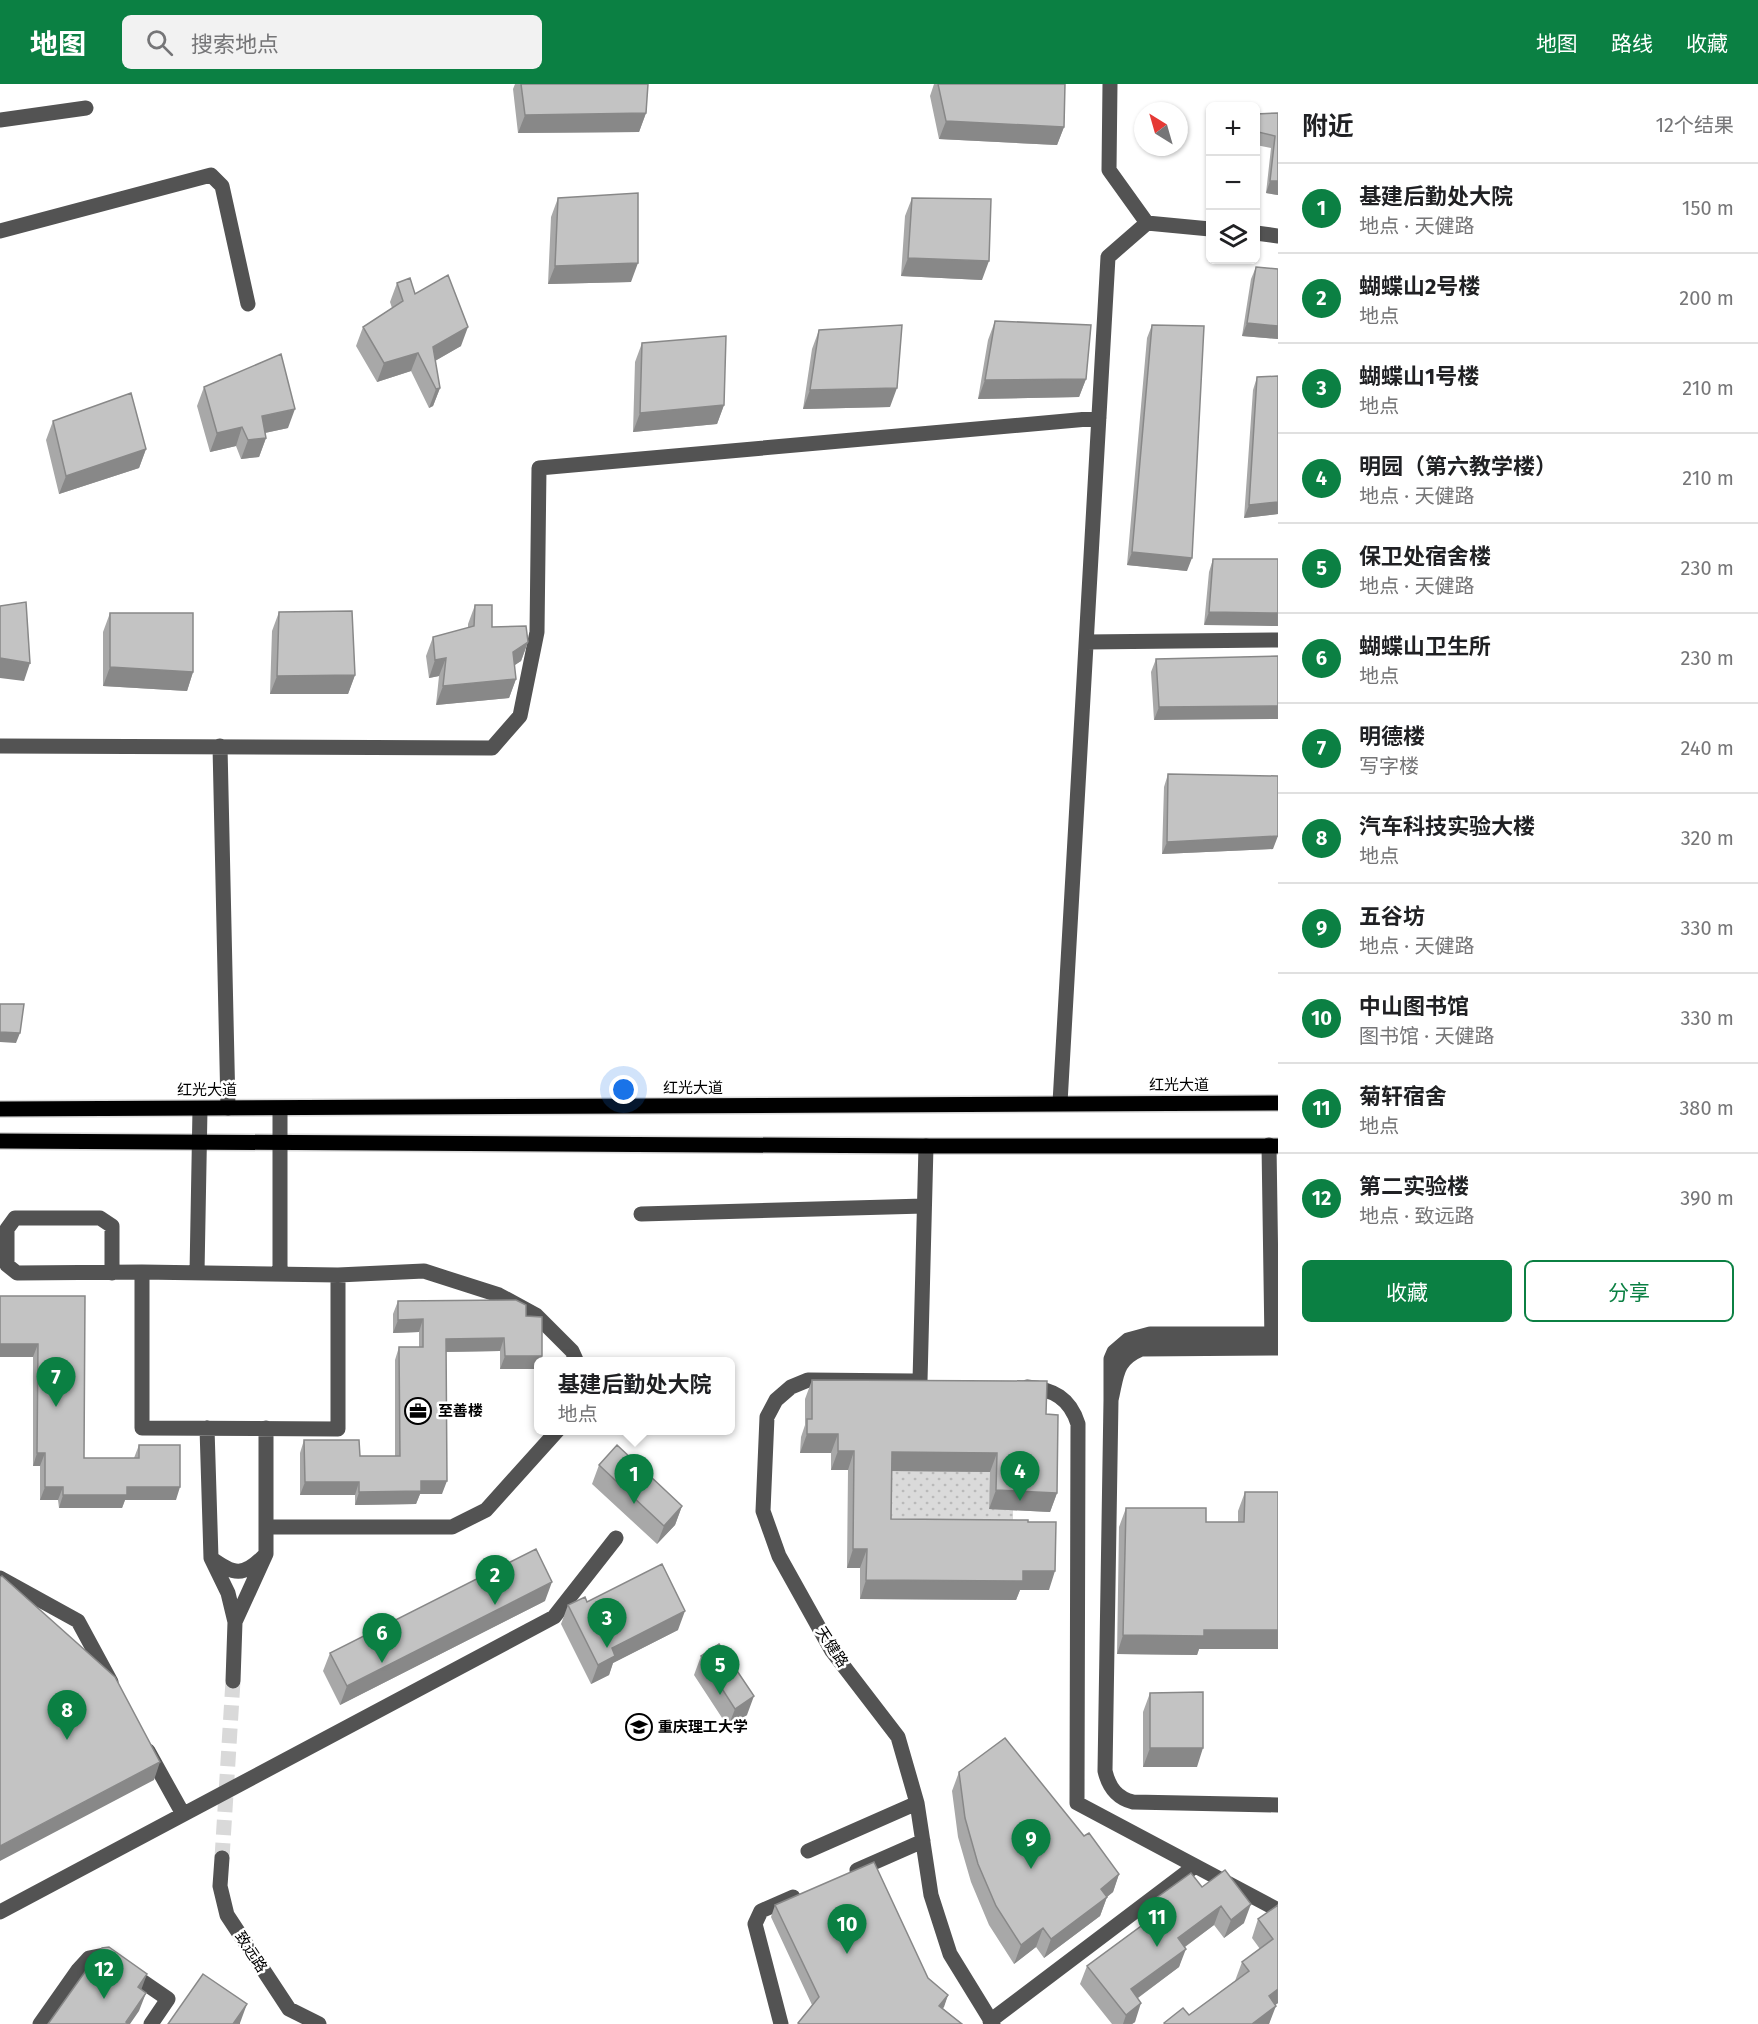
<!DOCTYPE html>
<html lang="zh">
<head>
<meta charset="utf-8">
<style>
	:root { --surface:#fff; --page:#f2f2f2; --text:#202124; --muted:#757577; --line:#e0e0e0; --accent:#0b8043 }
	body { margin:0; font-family:"Fira Sans","Noto Sans SC",sans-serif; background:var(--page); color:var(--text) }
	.controls { position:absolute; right:18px; top:18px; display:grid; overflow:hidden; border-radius:9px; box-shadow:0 2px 4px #0004 }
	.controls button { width:54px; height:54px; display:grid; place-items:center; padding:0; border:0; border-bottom:2px solid var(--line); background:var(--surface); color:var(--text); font:30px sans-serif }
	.compass { position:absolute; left:1134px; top:18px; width:54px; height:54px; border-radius:50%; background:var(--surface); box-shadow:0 2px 4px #0004; rotate:323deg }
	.you { position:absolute; left:624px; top:1006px; width:21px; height:21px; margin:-15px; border:4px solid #fff; border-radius:50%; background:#1a73e8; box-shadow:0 0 0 9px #1a73e833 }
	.badge { display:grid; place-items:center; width:39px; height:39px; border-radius:50%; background:var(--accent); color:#fff; font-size:20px; font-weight:700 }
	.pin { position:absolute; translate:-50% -50px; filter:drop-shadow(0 2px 3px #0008) }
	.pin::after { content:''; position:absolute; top:32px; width:21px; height:18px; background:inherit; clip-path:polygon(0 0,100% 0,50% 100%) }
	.popup { position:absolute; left:534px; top:1273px; width:201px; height:78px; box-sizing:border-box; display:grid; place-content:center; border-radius:9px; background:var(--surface); filter:drop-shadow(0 2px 4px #0005); font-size:20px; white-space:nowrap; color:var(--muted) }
	.popup b { font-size:22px; color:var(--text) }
	.popup::after { content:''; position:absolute; left:50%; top:100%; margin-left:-12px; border:12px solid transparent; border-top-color:var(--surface) }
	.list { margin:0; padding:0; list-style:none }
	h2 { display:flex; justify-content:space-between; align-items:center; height:78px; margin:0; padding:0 24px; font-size:26px }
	h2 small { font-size:20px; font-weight:400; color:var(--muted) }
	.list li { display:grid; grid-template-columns:39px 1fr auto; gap:18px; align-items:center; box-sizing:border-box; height:90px; padding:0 24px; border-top:2px solid var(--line) }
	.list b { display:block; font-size:22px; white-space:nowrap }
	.list p { margin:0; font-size:20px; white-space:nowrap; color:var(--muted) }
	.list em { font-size:20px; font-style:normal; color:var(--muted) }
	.actions { display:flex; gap:12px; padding:18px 24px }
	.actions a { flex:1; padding:14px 0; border:2px solid var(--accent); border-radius:9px; text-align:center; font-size:21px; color:var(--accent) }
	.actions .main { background:var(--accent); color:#fff }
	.icon { flex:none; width:33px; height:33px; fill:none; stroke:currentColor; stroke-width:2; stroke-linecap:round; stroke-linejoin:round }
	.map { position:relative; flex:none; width:1278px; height:1940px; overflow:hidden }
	header { display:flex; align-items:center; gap:36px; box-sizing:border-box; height:84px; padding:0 30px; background:var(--accent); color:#fff }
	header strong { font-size:28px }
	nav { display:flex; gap:33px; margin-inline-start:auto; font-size:21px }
	.search { width:420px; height:54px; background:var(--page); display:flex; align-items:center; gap:15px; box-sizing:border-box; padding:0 21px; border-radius:9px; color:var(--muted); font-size:22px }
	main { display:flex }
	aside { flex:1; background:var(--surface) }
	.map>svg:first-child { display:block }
	.grass { fill:url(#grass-dots) }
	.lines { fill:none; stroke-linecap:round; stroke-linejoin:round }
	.minor-tunnel { stroke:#d9d9d9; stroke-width:15; stroke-dasharray:15 8; stroke-linecap:butt }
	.major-casing { stroke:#dbdbdb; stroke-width:18 }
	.minor { stroke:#535353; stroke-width:15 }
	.major { stroke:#000; stroke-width:15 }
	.wall { fill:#a8a8a8 }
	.shaded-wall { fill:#888 }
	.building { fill:#c3c3c3; stroke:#888; stroke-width:1.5 }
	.labels { text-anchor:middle; stroke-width:5; stroke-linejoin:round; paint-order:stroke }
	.street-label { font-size:15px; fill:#000; stroke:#fff }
	.poi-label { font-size:15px; font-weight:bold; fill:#000; stroke:#fff; text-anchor:start }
</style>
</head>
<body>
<header>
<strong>地图</strong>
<div class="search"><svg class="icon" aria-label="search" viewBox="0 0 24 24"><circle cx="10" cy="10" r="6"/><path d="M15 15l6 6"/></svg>搜索地点</div>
<nav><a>地图</a><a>路线</a><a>收藏</a></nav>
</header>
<main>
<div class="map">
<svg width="1278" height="1940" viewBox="0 0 1278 1940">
	<defs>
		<pattern id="grass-dots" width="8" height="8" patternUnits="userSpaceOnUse" patternTransform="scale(1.5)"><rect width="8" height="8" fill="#dadada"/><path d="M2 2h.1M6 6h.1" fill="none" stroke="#b9b9b9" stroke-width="1.8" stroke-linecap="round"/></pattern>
	</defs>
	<rect width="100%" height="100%" fill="#fff"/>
	<path class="grass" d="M886,1387L1012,1388L990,1410L989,1424L1013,1425V1454H885Z"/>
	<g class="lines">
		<path class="minor-tunnel" d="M222,1774L233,1597"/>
		<defs>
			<path id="major" d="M0,1025L1278,1019
				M0,1057L926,1062H1278"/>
		</defs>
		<use href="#major" class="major-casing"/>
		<path class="minor" d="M1110,0L1109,86L1147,139
			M0,36L86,24
			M0,147L211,91L222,102L248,220
			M1256,149L1278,152
			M1086,558L1278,556
			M0,662L492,664L520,632L537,548L539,384L1099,334
			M220,662L228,1024
			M1060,1019L1108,173L1147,139L1210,145
			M1269,1061L1272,1259
			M641,1130L924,1122
			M112,1189V1142L100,1134H15L7,1145V1181L17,1189L142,1188L338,1191V1345L142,1344V1188
			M197,1189L200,1025
			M280,1190V1025
			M338,1191L424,1187L499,1211L536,1231L572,1267L577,1278
			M1278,1250H1150L1128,1256L1114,1268L1111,1275V1316C1117,1291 1115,1276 1141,1265L1278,1264
			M913,1297L808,1296L791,1303L776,1316L767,1333L763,1427L779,1472L832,1567L898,1653L917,1719L931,1811L950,1870L993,1940
			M920,1297L926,1062
			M1027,1303C1053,1305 1070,1314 1078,1340L1077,1719L1278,1826
			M1111,1316L1105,1687C1109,1704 1117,1714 1133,1718L1278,1721
			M207,1344L211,1474L228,1509L235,1538L266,1470V1344
			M266,1443H452L486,1426L558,1346
			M211,1474C234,1491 243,1493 264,1472
			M0,1494L78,1537L111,1598
			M233,1597L235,1538
			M148,1667L183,1730
			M808,1767L917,1719
			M222,1774L220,1802L227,1831L289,1925L319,1940
			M857,1786L923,1757
			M0,1828L554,1533L616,1454
			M990,1937L1195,1782
			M40,1940L78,1886L89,1874L104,1871L168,1915L151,1940
			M781,1940L755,1840L761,1827L793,1813"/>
		<use href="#major" class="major"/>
	</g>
	<path class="wall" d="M515,0H521L646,29L639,48L518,49L513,5Z
		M934,0H1065L1064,43L1057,61L939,55L930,12Z
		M1278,29V111L1266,109L1271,64L1256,61V30Z
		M558,114L631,198L548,200L551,133Z
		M912,114L982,196L901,192L905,132Z
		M1256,183L1278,185V255L1242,252L1251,195Z
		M397,199L415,210L461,262L435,277L440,304L433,322L429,324L411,287L377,298L356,262L363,243L392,224L390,218Z
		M995,237L1086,295L1079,313L978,315L988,256Z
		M1152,241L1187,487L1127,481L1147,254Z
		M819,246L890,323L803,325L812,265Z
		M642,259L724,321L717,340L633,348L635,278Z
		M1278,292V430L1244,434L1253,306L1257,293Z
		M204,303L288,344L265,349L266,354L259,373L241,375L236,362L210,368L197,322Z
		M53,337L146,365L139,384L59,410L46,356Z
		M1213,475H1278L1204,541L1209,488Z
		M475,521L492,543L528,558L521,577L514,581L516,595L509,614L436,621L439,592L429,594L426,572L433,553L468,544V540Z
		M279,528L355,591L348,610H270L272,547Z
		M110,529L193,588L187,607L103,602V548Z
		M1278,572L1154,636L1151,588L1156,575Z
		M1168,690L1273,765L1162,770L1164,703Z
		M85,1212L84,1374H134L139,1361L176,1416H125L122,1424H59L58,1416H40V1382H33V1273H0Z
		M398,1217L526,1232L542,1272L540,1278H538L537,1285H500V1267L446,1268L442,1410H420L416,1420L355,1421V1411H300V1369L304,1356L360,1372H395V1276L399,1263H419V1248L393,1249V1230Z
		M812,1296L1046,1330L1057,1409L1050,1428L989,1425L990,1388L892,1387L891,1435L1028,1438L1049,1506H1020L1016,1516L860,1515V1484H847L848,1386H831V1369H800L801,1353L805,1341V1315Z
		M599,1381L682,1422L675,1441L657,1460L592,1400Z
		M1245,1408H1278V1565H1199L1197,1571L1117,1570L1119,1443L1126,1424L1206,1438H1238V1427Z
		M545,1517L340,1621L323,1587L330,1569Z
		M587,1518L678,1546L613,1579L609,1591L591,1600L561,1540L568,1521Z
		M701,1572L747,1631L728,1643L694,1591Z
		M1150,1609L1197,1683H1143V1628Z
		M959,1688L1084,1752L1119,1790L1113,1808L1107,1813L1100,1832L1044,1874L1036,1863L1014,1880L989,1841L971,1798L958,1753L952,1707Z
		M1202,1803L1244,1839L1224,1854L1214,1841L1185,1863L1179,1883L1138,1914L1135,1938L1132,1940H1112L1080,1900L1087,1882L1142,1841L1141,1839L1148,1820Z
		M775,1821L928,1894L948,1911L943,1924L962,1940H798L812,1921L771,1833Z
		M1278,1821V1919L1275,1921L1269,1940H1164V1939L1189,1931L1235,1897L1242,1878L1260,1865L1252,1854L1258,1835Z"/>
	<path class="shaded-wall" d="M646,29L639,48L518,49L525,31Z
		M946,37L1064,43L1057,61L939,55Z
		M1270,97H1278V111L1266,109Z
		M908,174L989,177L982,196L901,192Z
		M638,179L631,198L548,200L555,182Z
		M1247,239L1278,242V255L1242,252Z
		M468,243L461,262L426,282L433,263Z
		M418,269L411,287L377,298L384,279Z
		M1086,295L1079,313L978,315L985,296Z
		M440,304L433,322L429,324L436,305Z
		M897,304L890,323L803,325L810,306Z
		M724,321L717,340L633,348L640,329Z
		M295,325L288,344L255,351L262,332Z
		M242,343L236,362L210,368L217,349Z
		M266,354L259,373L241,375L248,356Z
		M146,365L139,384L59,410L66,392Z
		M1278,418V430L1244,434L1249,421Z
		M1132,468L1192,474L1187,487L1127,481Z
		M1209,528L1278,529V542L1204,541Z
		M528,558L521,577L506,587L513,568Z
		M0,574L30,579L24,597L0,594Z
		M446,574L439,592L429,594L435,576Z
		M110,583L193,588L187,607L103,602Z
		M355,591L348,610H270L277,592Z
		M516,595L509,614L436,621L443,602Z
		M1278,622V635L1154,636L1159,623Z
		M1278,752L1273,765L1162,770L1167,758Z
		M0,948L20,949L16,959L0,958Z
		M423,1235L419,1248L393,1249L398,1236Z
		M504,1254L500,1267L442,1268L446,1255Z
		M0,1260H38L33,1273H0Z
		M505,1272H542L540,1278H538L537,1285H500Z
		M807,1350H838L831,1369H800Z
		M838,1367H854L848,1386H831Z
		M892,1368L997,1369L990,1388L886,1387Z
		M37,1369H45L40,1382H33Z
		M421,1397H447L442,1410H420L416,1420L355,1421L359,1408Z
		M305,1398H359L355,1411H300Z
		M45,1403H63L58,1416H40Z
		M127,1403H180L176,1416H125L122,1424H59L63,1411Z
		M996,1406L1057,1409L1050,1428L989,1425Z
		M682,1422L675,1441L657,1460L664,1442Z
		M853,1465H867L860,1484H847Z
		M1023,1487H1055L1049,1506H1020L1016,1516L860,1515L866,1496Z
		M552,1498L545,1517L340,1621L347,1602Z
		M685,1527L678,1546L613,1579L609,1591L591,1600L598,1581L612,1564Z
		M1204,1546H1278V1565H1199L1197,1571L1117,1570L1123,1551Z
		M754,1612L747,1631L728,1643L735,1625Z
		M1150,1664H1203L1197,1683H1143Z
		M160,1678L154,1696L0,1777V1762Z
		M1119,1790L1113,1808L1102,1817L1107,1813L1100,1832L1044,1874L1051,1855L1101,1805Z
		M1251,1820L1244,1839L1224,1854L1231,1836Z
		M1221,1822L1214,1841L1171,1873L1178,1854Z
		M1043,1844L1036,1863L1014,1880L1021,1861Z
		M1186,1865L1179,1883L1124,1924L1131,1905Z
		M147,1890L140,1909L138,1903Z
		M1278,1905V1919L1262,1931L1269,1912Z
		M146,1909L139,1927L130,1940H125Z
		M948,1911L944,1923L934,1934L939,1922Z
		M1141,1919L1135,1938L1132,1940H1123L1126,1931Z
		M247,1920L240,1939V1940H233Z
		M1276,1922L1269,1940H1252Z"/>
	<path class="building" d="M521,0H648L646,29L525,31Z
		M938,0H1065L1064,43L946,37Z
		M1278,29V97H1270L1275,52L1258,48L1256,30Z
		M638,109V179L555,182L558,114Z
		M912,114L991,115L989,177L908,174Z
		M1256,183L1278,185V242L1247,239Z
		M448,191L468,243L433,263L440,304L436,305L418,269L384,279L363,243L403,217L397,199L410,194L415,210Z
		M995,237L1091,241L1086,295L985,296Z
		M902,241L897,304L810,306L819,246Z
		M1152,241L1204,242L1192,474L1132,468Z
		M726,252L724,321L640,329L642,259Z
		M281,270L295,325L262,332L266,354L248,356L242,343L217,349L204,303Z
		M1278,292V418L1249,421L1257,293Z
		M131,309L146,365L66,392L53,337Z
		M1213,475H1278V529L1209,528Z
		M26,518L30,579L0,574V522Z
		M475,521H492V543L526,542L528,558L513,568L516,595L443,602L446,574L435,576L433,553L474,542Z
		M352,527L355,591L277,592L279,528Z
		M110,529H193V588L110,583Z
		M1278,572V622L1159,623L1156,575Z
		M1168,690L1278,692V752L1167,758Z
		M0,920H24L20,949L0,948Z
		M0,1212H85L84,1374H139V1361H180V1403H127V1411H63V1403H45V1369H37L38,1260H0Z
		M516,1216L526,1221V1232L542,1233V1272H505L504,1254L446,1255L447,1397H421V1407L359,1408V1398H305L304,1356H359L360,1372H400L399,1263H423V1235L398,1236V1217Z
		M812,1296L1047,1297L1046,1330L1058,1331L1057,1409L996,1406L997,1369L892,1368L891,1435L1028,1436V1438H1056L1055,1487H1023V1497L866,1496L867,1465H853L854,1367H838V1350H807V1335H812Z
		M617,1361L682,1422L664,1442L599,1381Z
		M1245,1408H1278V1546H1204V1552L1123,1551L1126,1424H1206V1438H1244Z
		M536,1465L552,1498L347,1602L330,1569Z
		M662,1480L685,1527L612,1564L615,1572L598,1581L568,1521L585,1513L587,1518Z
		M2,1492L115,1593L160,1678L0,1762V1493Z
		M719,1560L754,1612L735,1625L701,1572Z
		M1203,1608V1664H1150V1609Z
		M1005,1654L1084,1752L1089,1749L1119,1790L1101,1805L1107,1813L1051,1855L1043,1844L1021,1861L996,1822L978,1780L965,1734L959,1688Z
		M874,1778L928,1894L948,1911L939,1922L962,1940H800L798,1939L819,1913L775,1821Z
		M1225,1786L1251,1820L1231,1836L1221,1822L1178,1854L1186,1865L1131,1905L1141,1919L1126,1931L1087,1882L1156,1831L1148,1820L1191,1789L1202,1803Z
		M1278,1821V1905L1269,1912L1276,1922L1252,1940H1165L1164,1939L1183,1924L1189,1931L1249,1887L1242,1878L1273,1855L1258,1835Z
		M109,1863L147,1890L138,1903L146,1909L126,1938L129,1940H48L102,1864Z
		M203,1890L247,1920L233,1940H168Z"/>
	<defs>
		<symbol id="office-ring" viewBox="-11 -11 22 22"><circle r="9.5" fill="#fff" stroke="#000" stroke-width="1.5"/><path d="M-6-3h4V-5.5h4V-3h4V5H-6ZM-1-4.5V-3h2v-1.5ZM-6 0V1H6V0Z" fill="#000"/></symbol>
		<symbol id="university-ring" viewBox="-11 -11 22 22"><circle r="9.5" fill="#fff" stroke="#000" stroke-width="1.5"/><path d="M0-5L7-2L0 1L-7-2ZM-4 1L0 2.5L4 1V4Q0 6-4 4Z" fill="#000"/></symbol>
	</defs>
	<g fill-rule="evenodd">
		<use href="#office-ring" x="403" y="1312" width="30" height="30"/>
		<use href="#university-ring" x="624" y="1628" width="30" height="30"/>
	</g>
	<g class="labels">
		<g class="street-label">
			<text x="1179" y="1006">红光大道</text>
			<text x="693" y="1009">红光大道</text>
			<text x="207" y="1011">红光大道</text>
			<text transform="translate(832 1563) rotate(57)" y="5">天健路</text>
			<text transform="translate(251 1868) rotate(57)" y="5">致远路</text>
		</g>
		<g class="poi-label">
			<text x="438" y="1332">至善楼</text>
			<text x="658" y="1648">重庆理工大学</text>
		</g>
	</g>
</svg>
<div class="controls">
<button>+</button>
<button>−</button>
<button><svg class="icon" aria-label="layers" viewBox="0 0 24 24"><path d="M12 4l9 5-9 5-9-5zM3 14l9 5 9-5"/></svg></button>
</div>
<svg class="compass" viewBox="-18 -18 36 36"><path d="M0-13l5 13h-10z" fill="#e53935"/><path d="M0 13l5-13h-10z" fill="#757577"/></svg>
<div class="you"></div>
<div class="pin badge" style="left:634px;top:1420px">1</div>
<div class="popup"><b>基建后勤处大院</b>地点</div>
<div class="pin badge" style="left:495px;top:1521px">2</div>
<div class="pin badge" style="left:607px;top:1564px">3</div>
<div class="pin badge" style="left:1020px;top:1417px">4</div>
<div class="pin badge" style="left:720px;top:1611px">5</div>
<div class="pin badge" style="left:382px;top:1579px">6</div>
<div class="pin badge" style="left:56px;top:1323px">7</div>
<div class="pin badge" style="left:67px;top:1656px">8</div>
<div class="pin badge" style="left:1031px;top:1785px">9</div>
<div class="pin badge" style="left:847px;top:1870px">10</div>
<div class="pin badge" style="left:1157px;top:1863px">11</div>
<div class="pin badge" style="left:104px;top:1915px">12</div>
</div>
<aside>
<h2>附近<small>12个结果</small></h2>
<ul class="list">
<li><span class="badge">1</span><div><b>基建后勤处大院</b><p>地点 · 天健路</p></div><em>150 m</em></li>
<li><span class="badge">2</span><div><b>蝴蝶山2号楼</b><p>地点</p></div><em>200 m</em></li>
<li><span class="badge">3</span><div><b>蝴蝶山1号楼</b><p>地点</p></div><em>210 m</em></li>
<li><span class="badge">4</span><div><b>明园（第六教学楼）</b><p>地点 · 天健路</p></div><em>210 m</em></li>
<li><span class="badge">5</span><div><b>保卫处宿舍楼</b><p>地点 · 天健路</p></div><em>230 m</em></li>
<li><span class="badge">6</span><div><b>蝴蝶山卫生所</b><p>地点</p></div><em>230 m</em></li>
<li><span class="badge">7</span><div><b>明德楼</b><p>写字楼</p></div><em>240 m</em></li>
<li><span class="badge">8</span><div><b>汽车科技实验大楼</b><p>地点</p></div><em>320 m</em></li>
<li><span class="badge">9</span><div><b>五谷坊</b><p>地点 · 天健路</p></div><em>330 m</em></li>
<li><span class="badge">10</span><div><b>中山图书馆</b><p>图书馆 · 天健路</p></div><em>330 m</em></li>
<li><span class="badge">11</span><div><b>菊轩宿舍</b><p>地点</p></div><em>380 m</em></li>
<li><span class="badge">12</span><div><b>第二实验楼</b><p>地点 · 致远路</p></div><em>390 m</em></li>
</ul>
<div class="actions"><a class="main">收藏</a><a>分享</a></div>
</aside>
</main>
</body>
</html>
